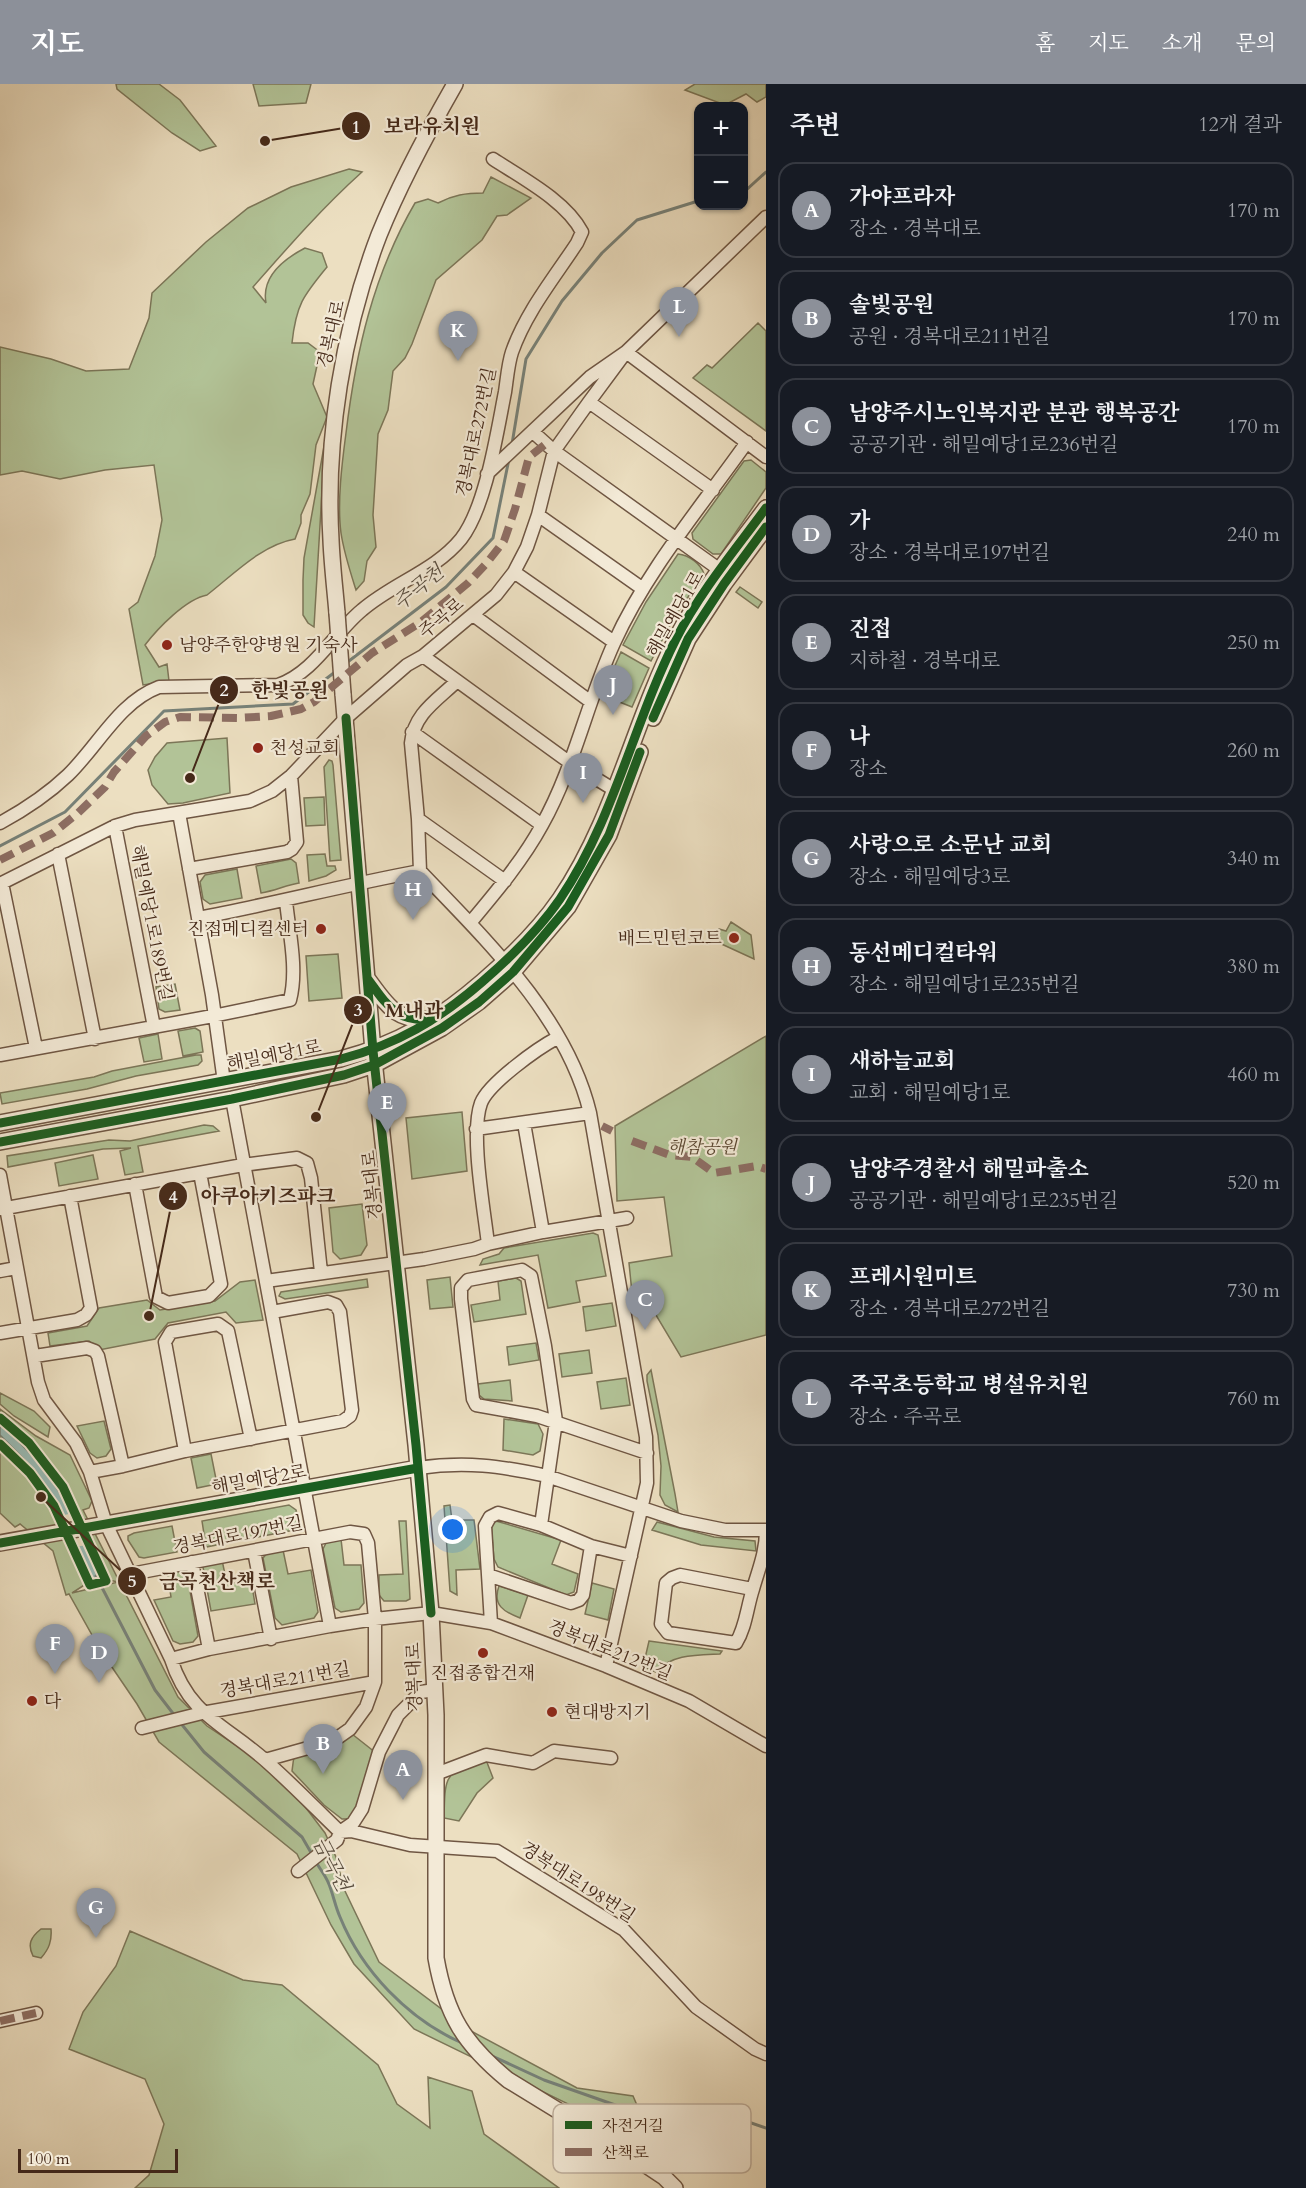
<!DOCTYPE html>
<html lang="ko">
<head>
<meta charset="utf-8">
<style>
	:root { --surface:#171b24; --page:#242831; --text:#f1f3f6; --muted:#9ea1a6; --line:#363941; --accent:#8c9099 }
	body { margin:0; font-family:Cardo,"Noto Serif KR",serif; background:var(--page); color:var(--text) }
	.controls { position:absolute; right:18px; top:18px; display:grid; overflow:hidden; border-radius:12px; box-shadow:0 2px 4px #0004 }
	.controls button { width:54px; height:54px; display:grid; place-items:center; padding:0; border:0; border-bottom:2px solid var(--line); background:var(--surface); color:var(--text); font:30px sans-serif }
	.scale { position:absolute; left:18px; bottom:15px; width:160px; box-sizing:border-box; padding-left:6px; border:3px solid #452919; border-top:0; font-size:16px; line-height:21px; white-space:nowrap; color:#452919; -webkit-text-stroke:4px #f3ead7; paint-order:stroke }
	.you { position:absolute; left:453px; top:1446px; width:21px; height:21px; margin:-15px; border:4px solid #fff; border-radius:50%; background:#1a73e8; box-shadow:0 0 0 9px #1a73e833 }
	.badge { display:grid; place-items:center; width:39px; height:39px; border-radius:50%; background:var(--accent); color:#fff; font-size:20px; font-weight:700 }
	.pin { position:absolute; translate:-50% -50px; filter:drop-shadow(0 2px 3px #0008) }
	.pin::after { content:''; position:absolute; top:32px; width:21px; height:18px; background:inherit; clip-path:polygon(0 0,100% 0,50% 100%) }
	.list { margin:0; padding:0; list-style:none }
	h2 { display:flex; justify-content:space-between; align-items:center; height:78px; margin:0; padding:0 24px; font-size:26px }
	h2 small { font-size:20px; font-weight:400; color:var(--muted) }
	.list li { display:grid; grid-template-columns:39px 1fr auto; gap:18px; align-items:center; box-sizing:border-box; height:96px; margin:0 12px 12px; padding:0 12px; border:2px solid var(--line); border-radius:18px }
	.list b { display:block; font-size:22px; white-space:nowrap }
	.list p { margin:0; font-size:20px; white-space:nowrap; color:var(--muted) }
	.list em { font-size:20px; font-style:normal; color:var(--muted) }
	.map { position:relative; flex:none; width:766px; height:2104px; overflow:hidden }
	header { display:flex; align-items:center; gap:36px; box-sizing:border-box; height:84px; padding:0 30px; background:var(--accent); color:#fff }
	header strong { font-size:28px }
	nav { display:flex; gap:33px; margin-inline-start:auto; font-size:21px }
	main { display:flex }
	aside { flex:1; background:var(--surface) }
	.map>svg:first-child { display:block }
	.green { fill:#b2c397; stroke:#7c7658; stroke-width:1.5; fill-rule:evenodd }
	.water { fill:#99bcb7; stroke:#778178; stroke-width:1.5 }
	.pier { fill:#ecdfc1 }
	.lines { fill:none; stroke-linecap:round; stroke-linejoin:round }
	.stream { stroke:#778178; stroke-width:3 }
	.minor-casing { stroke:#6f5643; stroke-width:15 }
	.tertiary-casing { stroke:#6f5643; stroke-width:18 }
	.minor { stroke:#f3ead7; stroke-width:12 }
	.tertiary { stroke:#f3ead7; stroke-width:15 }
	.tertiary-bridge-casing { stroke:#6f5643; stroke-width:18; stroke-linecap:butt }
	.tertiary-bridge { stroke:#f3ead7; stroke-width:15 }
	.quiet { stroke:#8d6e63; stroke-width:8; stroke-dasharray:15 8; stroke-linecap:butt }
	.cycleway-casing { stroke:#f3ead7; stroke-width:13 }
	.cycleway { stroke:#1b5e20; stroke-width:9 }
	.poi-dot { fill:#8f2418; stroke:#f3ead7; stroke-width:2 }
	.labels { text-anchor:middle; stroke-width:4.5; stroke-linejoin:round; paint-order:stroke }
	.street-label { font-size:18px; fill:#452919; stroke:#f3ead7 }
	.poi-label { font-size:18px; fill:#452919; stroke:#f3ead7; text-anchor:start }
	.park-label { font-size:18px; font-style:italic; fill:#5b4832; stroke:#f3ead7 }
	.water-label { font-size:20px; font-style:italic; fill:#5a4e40; stroke:#f3ead7 }
	.key { fill:#f3ead7; stroke:#bfb09e; stroke-width:1.5 }
	.key-label { font-size:16px; fill:#452919 }
	.leader { fill:none; stroke:#452919; stroke-width:2 }
	.callout-dot { fill:#452919; stroke:#f3ead7; stroke-width:2 }
	.mark-label { font-size:18px; text-anchor:middle; font-weight:bold; fill:#fff }
	.callout-label { font-size:20px; text-anchor:middle; font-weight:bold; fill:#452919; stroke:#f3ead7; stroke-width:4.5; stroke-linejoin:round; paint-order:stroke }
</style>
</head>
<body>
<header>
<strong>지도</strong>
<nav><a>홈</a><a>지도</a><a>소개</a><a>문의</a></nav>
</header>
<main>
<div class="map">
<svg width="766" height="2104" viewBox="0 0 766 2104">
	<rect width="100%" height="100%" fill="#ecdfc1"/>
	<filter id="stains"><feTurbulence type="fractalNoise" baseFrequency=".00333" numOctaves="4"/><feColorMatrix values="0 0 0 0 .2 0 0 0 0 .09 0 0 0 0 .02 0 0 0 .5 -.17"/></filter>
	<radialGradient id="worn" r=".72"><stop offset=".6" stop-color="#630" stop-opacity="0"/><stop offset="1" stop-color="#630" stop-opacity=".3"/></radialGradient>
	<path class="green" d="M116,0H159L180,16L216,62L200,67L172,49L117,5Z
		M253,0H311L306,19L259,22Z
		M695,0H766V13L757,18L746,10L725,21L685,6Z
		M349,85L362,88C322,124 288,163 253,203L266,219C261,192 284,175 305,164L322,169L327,183C303,212 296,221 292,259H308L320,268L313,300L327,333L316,361L310,410L301,431V439L295,455C261,461 233,491 207,511C186,515 158,544 145,561L159,583L167,580L169,597L143,601L129,525L138,518L155,472L162,436L154,381L105,386L60,395L22,387L0,391V263L51,275L86,287L129,285L149,234L152,209L206,158L248,124L291,103Z
		M491,93L531,114L507,131L497,132L482,156L436,196L412,260L405,274L393,287L388,326L378,350L373,431L376,463L367,477L364,497L356,506C350,487 344,469 341,449C337,419 342,379 346,349C356,267 373,191 415,119L428,115L438,119C453,111 466,109 483,109Z
		M758,239L766,247V347L693,294L707,281L712,284Z
		M325,357L314,543L308,539L303,531V496L304,474Z
		M751,376L766,388V404L721,470H713L693,455L692,449L744,377Z
		M678,470C689,471 701,480 704,490L675,532L651,577L623,561L646,518Z
		M740,503L762,518L758,524L736,508Z
		M621,568L649,584L632,623L602,611Z
		M227,654L230,709L183,719L168,720L152,701L148,686L155,673L167,659Z
		M329,676L332,677L333,681L341,776L330,777L324,683Z
		M324,713L325,741L306,742L304,714Z
		M325,770L327,782H335L336,786L326,792L309,797L307,771Z
		M291,775L296,779L299,799C286,801 275,807 261,809L256,782Z
		M237,785L242,814L210,820L203,815L200,798L205,791Z
		M731,838L751,851L754,875L715,857L719,845L726,847Z
		M338,870L342,914L309,917L306,872Z
		M175,900L180,926L165,928L159,925L156,903Z
		M195,944L200,947L203,968L183,972L178,947Z
		M158,950L162,975L144,978L139,954Z
		M766,952V1251L681,1273L644,1211L632,1209L629,1179L672,1172L664,1113L617,1117L615,1042Z
		M196,971H201L202,977L198,981L136,992L87,1005L2,1020L0,1009L94,993L112,987Z
		M462,1028L467,1087L412,1095L406,1034Z
		M204,1041L213,1042L219,1047L138,1062L143,1088L125,1091L120,1067L131,1064L103,1065L8,1083L7,1072L109,1056L130,1057Z
		M93,1071L98,1095L59,1102L55,1079Z
		M362,1120L367,1161L361,1171L340,1175L333,1168L329,1124Z
		M593,1149L598,1151L606,1192L576,1197L580,1218L548,1224L538,1171L480,1181L483,1175L499,1170L504,1164Z
		M450,1193L453,1223L430,1225L427,1196Z
		M516,1194L521,1197L526,1230L474,1238L471,1221L500,1216L498,1197Z
		M367,1195L368,1203L285,1215L279,1212L281,1208Z
		M255,1196L263,1236L236,1239L226,1228L168,1239L155,1255L99,1266L89,1257L50,1262L48,1249L87,1242L99,1224L147,1216L160,1226L215,1217L240,1198Z
		M612,1219L616,1242L586,1247L583,1223Z
		M536,1259L539,1276L509,1281L507,1263Z
		M589,1266L592,1289L562,1293L559,1270Z
		M651,1286L675,1410L678,1428L665,1421L660,1411L661,1382L658,1351L647,1297V1291Z
		M626,1294L630,1321L601,1325L597,1298Z
		M510,1296L512,1317L484,1315L479,1311L478,1300Z
		M0,1309L34,1327L50,1343L48,1353L14,1332L0,1320Z
		M0,1325L36,1352L70,1371L92,1417L89,1424L83,1426L178,1613L207,1642L261,1678L303,1720L325,1749L336,1773L344,1805L379,1878L471,1947L577,2004L633,2012L645,2040L603,2037L414,1945L354,1880L331,1841L297,1770L159,1658L137,1620L101,1567L69,1510L66,1511L53,1467L20,1440L15,1443L0,1429ZM100,1494L118,1498L72,1509L92,1496Z
		M504,1335L538,1340L543,1350L540,1367L533,1371L503,1366Z
		M104,1337L111,1365L106,1372L97,1374L90,1369L77,1342Z
		M211,1370L217,1400L197,1404L191,1374Z
		M289,1421L296,1426L299,1439L294,1446L206,1463L202,1437Z
		M450,1421L452,1436H474L480,1485L456,1486L457,1511L450,1507L444,1422Z
		M399,1437H406L410,1515L406,1517H384L379,1511V1491L403,1490Z
		M496,1437L561,1456L552,1480L578,1490L574,1508L566,1511L498,1483L494,1475L491,1440Z
		M657,1438L714,1453L755,1457L756,1467L701,1461L652,1446Z
		M172,1442L177,1468L144,1474L139,1473L128,1456V1452L134,1449Z
		M341,1455L344,1481H361L364,1519L359,1525L341,1528L335,1524L323,1465L327,1457Z
		M283,1466L288,1490L311,1486L318,1528L314,1534L282,1541L275,1534L263,1474L268,1468Z
		M222,1476L227,1500L251,1496L255,1520L211,1527L203,1483L207,1480Z
		M182,1486L187,1490L198,1552L193,1558L180,1560L173,1557L154,1516L171,1513L167,1488Z
		M592,1499L614,1505L608,1536L585,1530Z
		M499,1502L528,1511L520,1534C504,1528 492,1521 499,1502Z
		M649,1557L722,1567L720,1570C698,1571 671,1570 656,1588L643,1583Z
		M352,1650L376,1669L362,1719L351,1735H342L324,1721L292,1687L294,1672L337,1663Z
		M483,1668L493,1694L477,1709L459,1737L444,1734C445,1687 445,1694 483,1668Z
		M41,1845H51C52,1857 49,1865 41,1874L33,1872C27,1860 31,1853 41,1845Z
		M130,1847L243,1896L282,1901L378,1981L397,2020L430,2044L428,1993L472,2007L484,2050L559,2104H135L149,2091L164,2040L145,1995L69,1965L83,1928L116,1882Z"/>
	<path class="water" d="M0,1340C25,1362 48,1388 65,1418C79,1441 88,1469 99,1494L92,1496L57,1421L44,1400L23,1374L0,1351Z"/>
	<path class="pier" d="M74,1429L88,1461L73,1463L59,1432Z"/>
	<g class="lines">
		<path class="stream" d="M744,108L766,88
			M512,360L526,275L562,217L602,169L637,136L698,117
			M345,580L446,503L493,454L509,375
			M0,762L65,728L164,627L293,620L335,588
			M96,1492L155,1606L175,1632
			M179,1637L204,1668L302,1753L313,1772
			M316,1778C320,1785 325,1791 328,1798C333,1809 335,1822 340,1833C362,1887 408,1935 462,1959
			M490,1971L544,1996L618,2022H679L731,2032L766,2044"/>
		<defs>
			<path id="minor" d="M589,318L713,406
				M533,348L554,367L720,486
				M487,390L590,293L626,268L766,373
				M538,431L643,505
				M514,488L614,558
				M473,531L591,618
				M423,572L569,678L621,710
				M456,598C436,617 414,630 411,659L418,735L420,787C486,856 567,933 590,1029L646,1353L647,1399L606,1582
				M412,648L542,741
				M179,729L212,911L224,998
				M418,735L505,797
				M0,739C24,726 48,710 68,691C98,662 119,618 159,603L278,601C314,589 334,549 362,526C393,499 435,487 461,455C486,423 497,348 505,308C507,295 508,280 512,268C526,228 554,194 577,159L582,148C566,117 522,94 493,75
				M115,742L154,943
				M58,770L95,955
				M189,785L287,768L292,765L297,758L291,692
				M2,799L36,964
				M0,800L115,742L135,736L250,717L272,707L291,692L346,634L407,581L423,572L496,511L514,488L527,463L538,431L554,367L589,318L626,268L766,133
				M198,834C272,820 345,801 420,787
				M470,839C496,808 523,776 542,741C574,684 587,618 614,559C647,486 701,423 747,358
				M0,971L213,932L290,916C298,885 289,848 286,817
				M232,1015L330,1542
				M524,1039L543,1148
				M476,1045L590,1029
				M0,1091L38,1298L44,1316L76,1359L90,1388L106,1440L171,1575C189,1632 226,1641 266,1677C292,1700 315,1724 340,1748L351,1747L410,1761L497,1767L624,1846L696,1923L755,1965L766,1970
				M135,1100L156,1213L168,1219L209,1212L221,1200L200,1089
				M0,1125L243,1081L297,1074L307,1079L311,1094L321,1188
				M488,1160C484,1125 470,1049 481,1019C489,999 538,964 557,954
				M0,1187L16,1184
				M266,1197L424,1175L474,1165L488,1160L543,1148L627,1134
				M0,1249L77,1236L86,1231L91,1224L70,1112
				M35,1272L87,1264L95,1267L98,1272L123,1382L90,1388
				M185,1367L165,1258L171,1248L218,1240L228,1247L251,1355
				M123,1382L185,1367L343,1337L350,1332L352,1326L340,1228L336,1221L328,1218L272,1228
				M418,1384C466,1377 500,1382 547,1392L681,1437L725,1446H766
				M541,1441L591,1462L631,1472
				M254,1467L271,1555
				M192,1478L209,1565
				M131,1490L350,1448L364,1450L368,1459L375,1535V1598L366,1623L350,1645L333,1657L265,1676
				M488,1491L571,1519L579,1516L583,1511L591,1462
				M752,1505L680,1491L672,1494L666,1499L661,1540L668,1549L736,1559C746,1543 747,1523 753,1505C759,1484 766,1468 766,1446
				M491,1539L485,1442L490,1433L498,1429L541,1441L556,1337L545,1262L531,1192L522,1186L468,1196L461,1204V1215L473,1315L476,1321L537,1332L647,1369
				M171,1575L209,1565L330,1542L375,1535L431,1529L491,1539L606,1582L689,1617L766,1662
				M142,1644L202,1629L375,1598
				M436,1690L486,1671L533,1679L554,1667L611,1674
				M298,1787L337,1756L340,1748L353,1739L362,1725L379,1668L398,1631L421,1608L435,1606
				M0,1937L36,1929"/>
			<path id="tertiary" d="M337,529C335,505 332,481 331,456C325,356 343,245 379,151C400,99 427,49 455,0
				M343,610L373,967L416,1361L431,1529L436,1631V1874C446,1931 464,1960 508,1996L637,2075L664,2093L675,2104
				M653,634L688,555L724,500L766,443
				M367,894C387,921 396,939 433,935
				M0,1039L341,975C398,960 438,936 482,898C511,873 538,847 560,815C614,736 633,640 676,555C700,508 735,466 766,424
				M0,1058L232,1015L344,991L374,981L442,944L479,918L513,888L568,823L609,751L640,668
				M0,1459L418,1384"/>
		</defs>
		<use href="#minor" class="minor-casing"/>
		<use href="#tertiary" class="tertiary-casing"/>
		<use href="#minor" class="minor"/>
		<use href="#tertiary" class="tertiary"/>
		<defs>
			<path id="tertiary-bridge" d="M337,529L343,610"/>
		</defs>
		<use href="#tertiary-bridge" class="tertiary-bridge-casing"/>
		<use href="#tertiary-bridge" class="tertiary-bridge"/>
		<path class="quiet" d="M0,776L53,749L78,729L105,703L114,688L146,652L165,638L180,633L237,634L271,632L301,625L314,618L372,569L421,538L468,499L486,480L504,457L515,425L529,373L547,359
			M602,1042L612,1047
			M632,1057L670,1071L692,1073L714,1089L757,1082L766,1085
			M0,1937L36,1929"/>
		<defs>
			<path id="cycleway" d="M346,634L373,967L416,1361L431,1529
				M653,634L688,555L724,500L766,443
				M367,894C387,921 396,939 433,935
				M0,1039L341,975C398,960 438,936 482,898C511,873 538,847 560,815C614,736 633,640 676,555C700,508 735,466 766,424
				M0,1058L232,1015L344,991L374,981L442,944L479,918L513,888L568,823L609,751L640,668
				M0,1334L29,1359L63,1403L106,1497L90,1501L54,1422L30,1389L0,1360
				M0,1459L418,1384"/>
		</defs>
		<use href="#cycleway" class="cycleway-casing"/>
		<use href="#cycleway" class="cycleway"/>
	</g>
	<g class="poi-dot">
		<circle cx="167" cy="561" r="6"/>
		<circle cx="258" cy="664" r="6"/>
		<circle cx="321" cy="845" r="6"/>
		<circle cx="734" cy="854" r="6"/>
		<circle cx="483" cy="1569" r="6"/>
		<circle cx="32" cy="1617" r="6"/>
		<circle cx="552" cy="1628" r="6"/>
	</g>
	<g class="labels">
		<g class="street-label">
			<text transform="translate(331 250) rotate(-77)" y="6">경복대로</text>
			<text transform="translate(476 348) rotate(-78)" y="6">경복대로272번길</text>
			<text transform="translate(675 530) rotate(-60)" y="6">해밀예당1로</text>
			<text transform="translate(441 534) rotate(-40)" y="6">주곡로</text>
			<text transform="translate(152 839) rotate(79)" y="6">해밀예당1로189번길</text>
			<text transform="translate(274 971) rotate(-11)" y="6">해밀예당1로</text>
			<text transform="translate(372 1101) rotate(-96)" y="6">경복대로</text>
			<text transform="translate(259 1395) rotate(-10)" y="6">해밀예당2로</text>
			<text transform="translate(238 1451) rotate(-11)" y="6">경복대로197번길</text>
			<text transform="translate(610 1566) rotate(22)" y="6">경복대로212번길</text>
			<text transform="translate(414 1593) rotate(-92)" y="6">경복대로</text>
			<text transform="translate(285 1596) rotate(-10)" y="6">경복대로211번길</text>
			<text transform="translate(578 1798) rotate(33)" y="6">경복대로198번길</text>
		</g>
		<g class="poi-label">
			<text x="179" y="567">남양주한양병원 기숙사</text>
			<text x="270" y="670">천성교회</text>
			<text x="309" y="851" text-anchor="end">진접메디컬센터</text>
			<text x="722" y="860" text-anchor="end">배드민턴코트</text>
			<text x="483" y="1595" text-anchor="middle">진접종합건재</text>
			<text x="44" y="1623">다</text>
			<text x="564" y="1634">현대방지기</text>
		</g>
		<g class="park-label">
			<text x="702" y="1069">해참공원</text>
		</g>
		<g class="water-label">
			<text transform="translate(418 503) rotate(-39)" y="7">주곡천</text>
			<text transform="translate(332 1780) rotate(63)" y="7">금곡천</text>
		</g>
	</g>
	<rect x="553" y="2020" width="198" height="69" rx="9" class="key"/>
	<rect x="565" y="2037" width="27" height="8" fill="#1b5e20"/>
	<rect x="565" y="2064" width="27" height="8" fill="#8d6e63"/>
	<g class="key-label">
		<text x="602" y="2047">자전거길</text>
		<text x="602" y="2074">산책로</text>
	</g>
	<path class="leader" d="M265 57L356 42M190 694L224 606M316 1033L358 926M149 1232L173 1112M41 1413L132 1497"/>
	<g class="callout-dot">
		<circle cx="265" cy="57" r="6"/>
		<circle cx="190" cy="694" r="6"/>
		<circle cx="316" cy="1033" r="6"/>
		<circle cx="149" cy="1232" r="6"/>
		<circle cx="41" cy="1413" r="6"/>
		<circle cx="356" cy="42" r="15"/>
		<circle cx="224" cy="606" r="15"/>
		<circle cx="358" cy="926" r="15"/>
		<circle cx="173" cy="1112" r="15"/>
		<circle cx="132" cy="1497" r="15"/>
	</g>
	<g class="mark-label">
		<text x="356" y="49">1</text>
		<text x="224" y="612">2</text>
		<text x="358" y="932">3</text>
		<text x="173" y="1119">4</text>
		<text x="132" y="1503">5</text>
	</g>
	<g class="callout-label">
		<text x="432" y="49">보라유치원</text>
		<text x="290" y="613">한빛공원</text>
		<text x="414" y="933">M내과</text>
		<text x="268" y="1119">아쿠아키즈파크</text>
		<text x="217" y="1504">금곡천산책로</text>
	</g>
	<rect width="100%" height="100%" filter="url(#stains)"/>
	<rect width="100%" height="100%" fill="url(#worn)"/>
</svg>
<div class="controls">
<button>+</button>
<button>−</button>
</div>
<div class="scale">100 m</div>
<div class="you"></div>
<div class="pin badge" style="left:403px;top:1716px">A</div>
<div class="pin badge" style="left:323px;top:1690px">B</div>
<div class="pin badge" style="left:645px;top:1246px">C</div>
<div class="pin badge" style="left:99px;top:1599px">D</div>
<div class="pin badge" style="left:387px;top:1049px">E</div>
<div class="pin badge" style="left:55px;top:1590px">F</div>
<div class="pin badge" style="left:96px;top:1854px">G</div>
<div class="pin badge" style="left:413px;top:836px">H</div>
<div class="pin badge" style="left:583px;top:719px">I</div>
<div class="pin badge" style="left:613px;top:631px">J</div>
<div class="pin badge" style="left:458px;top:277px">K</div>
<div class="pin badge" style="left:679px;top:253px">L</div>
</div>
<aside>
<h2>주변<small>12개 결과</small></h2>
<ul class="list">
<li><span class="badge">A</span><div><b>가야프라자</b><p>장소 · 경복대로</p></div><em>170 m</em></li>
<li><span class="badge">B</span><div><b>솔빛공원</b><p>공원 · 경복대로211번길</p></div><em>170 m</em></li>
<li><span class="badge">C</span><div><b>남양주시노인복지관 분관 행복공간</b><p>공공기관 · 해밀예당1로236번길</p></div><em>170 m</em></li>
<li><span class="badge">D</span><div><b>가</b><p>장소 · 경복대로197번길</p></div><em>240 m</em></li>
<li><span class="badge">E</span><div><b>진접</b><p>지하철 · 경복대로</p></div><em>250 m</em></li>
<li><span class="badge">F</span><div><b>나</b><p>장소</p></div><em>260 m</em></li>
<li><span class="badge">G</span><div><b>사랑으로 소문난 교회</b><p>장소 · 해밀예당3로</p></div><em>340 m</em></li>
<li><span class="badge">H</span><div><b>동선메디컬타워</b><p>장소 · 해밀예당1로235번길</p></div><em>380 m</em></li>
<li><span class="badge">I</span><div><b>새하늘교회</b><p>교회 · 해밀예당1로</p></div><em>460 m</em></li>
<li><span class="badge">J</span><div><b>남양주경찰서 해밀파출소</b><p>공공기관 · 해밀예당1로235번길</p></div><em>520 m</em></li>
<li><span class="badge">K</span><div><b>프레시원미트</b><p>장소 · 경복대로272번길</p></div><em>730 m</em></li>
<li><span class="badge">L</span><div><b>주곡초등학교 병설유치원</b><p>장소 · 주곡로</p></div><em>760 m</em></li>
</ul>
</aside>
</main>
</body>
</html>
